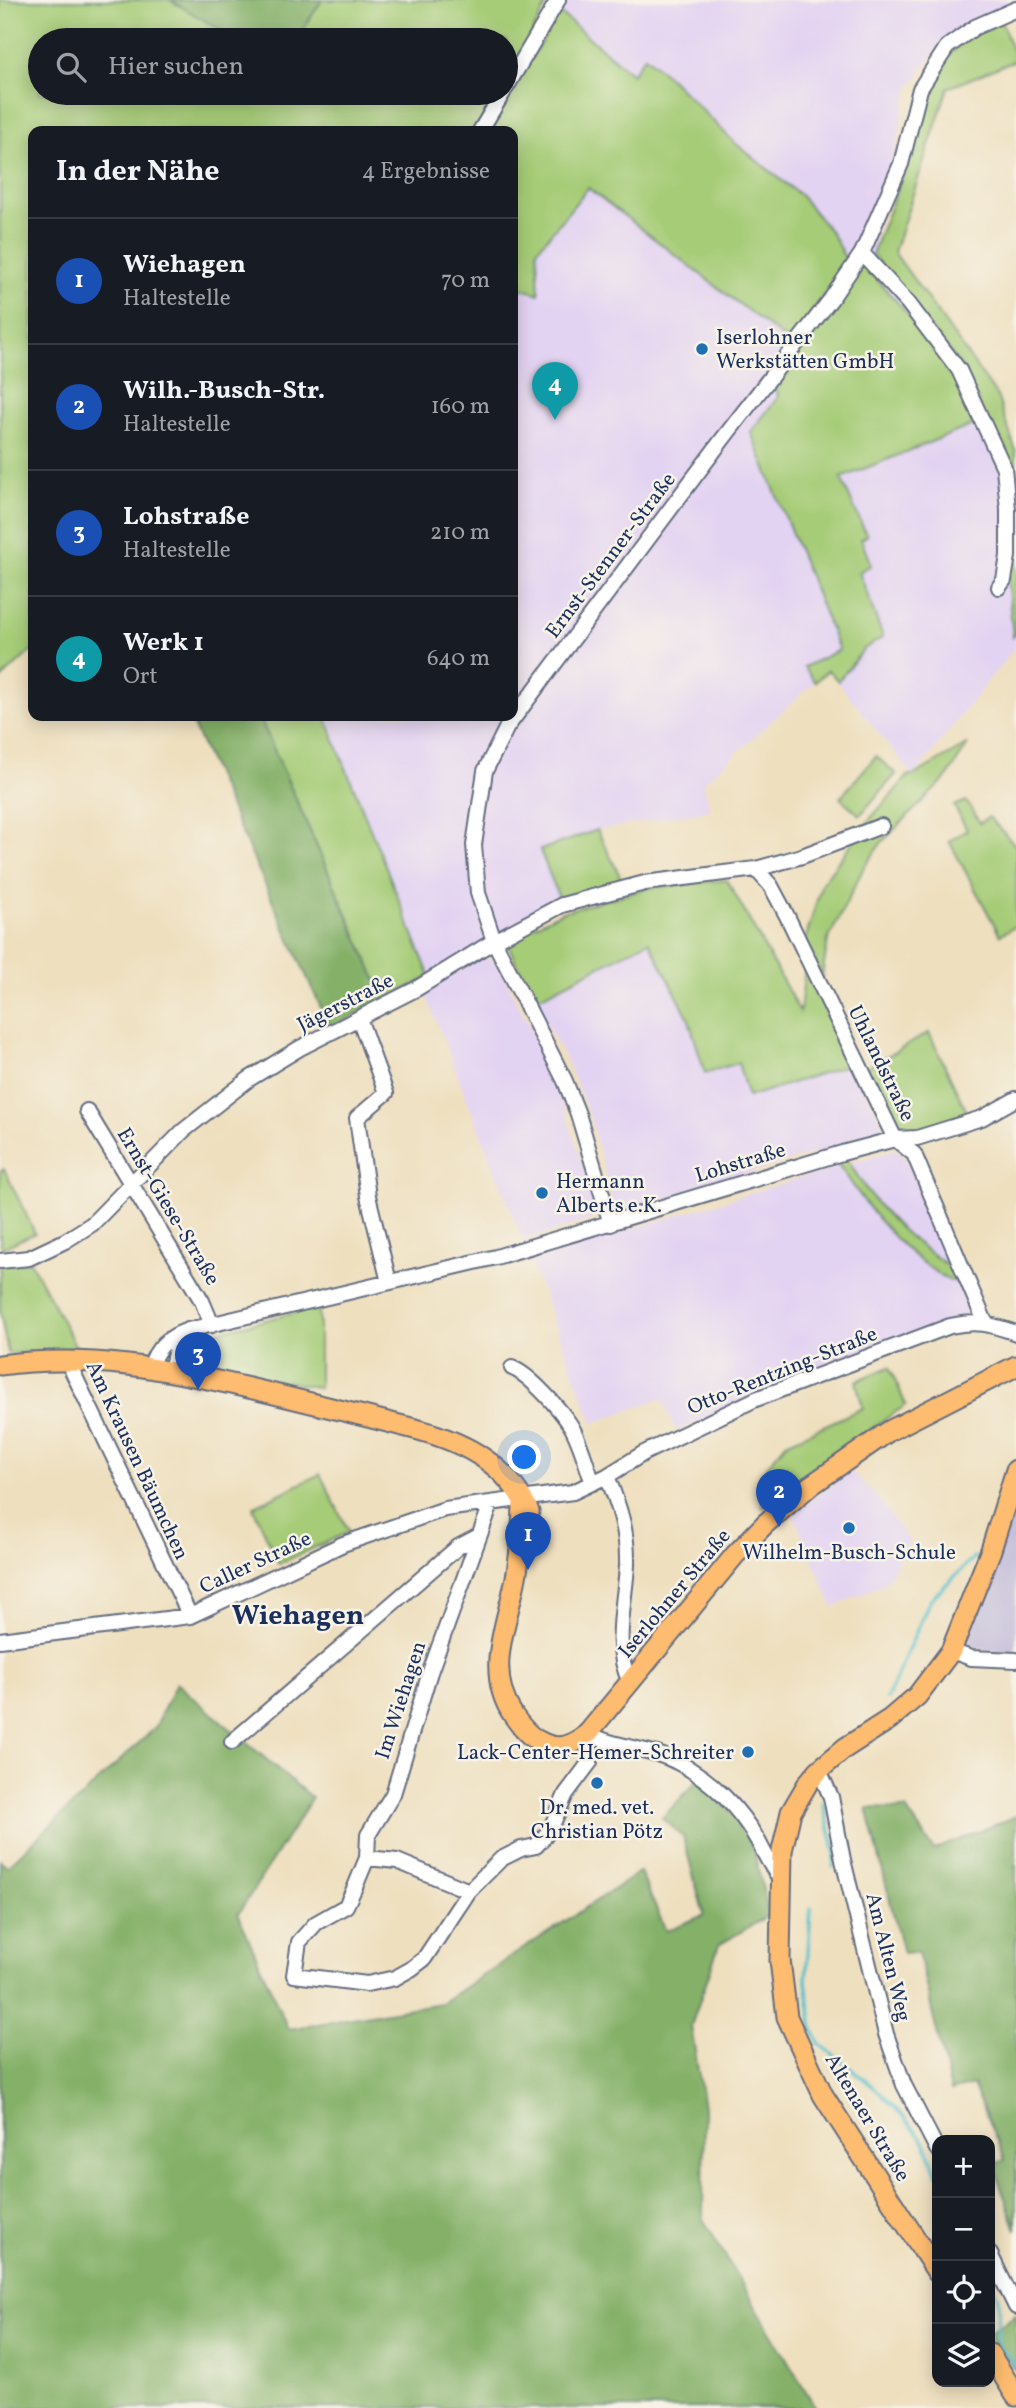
<!DOCTYPE html>
<html lang="de">
<head>
<meta charset="utf-8">
<style>
	:root { --surface:#171b24; --page:#242831; --text:#f1f3f6; --muted:#9ea1a6; --line:#363941; --accent:#1f6fb2 }
	body { margin:0; font-family:Vollkorn,serif; background:var(--page); color:var(--text) }
	.controls { position:absolute; right:21px; bottom:21px; display:grid; overflow:hidden; border-radius:14px; box-shadow:0 4px 18px #0003 }
	.controls button { width:63px; height:63px; display:grid; place-items:center; padding:0; border:0; border-bottom:2px solid var(--line); background:var(--surface); color:var(--text); font:35px sans-serif }
	.you { position:absolute; left:525px; top:1458px; width:24px; height:24px; margin:-18px; border:5px solid #fff; border-radius:50%; background:#1a73e8; box-shadow:0 0 0 10px #1a73e833 }
	.badge { display:grid; place-items:center; width:46px; height:46px; border-radius:50%; background:var(--accent); color:#fff; font-size:23px; font-weight:700 }
	.pin { position:absolute; translate:-50% -58px; filter:drop-shadow(0 2px 4px #0008) }
	.pin::after { content:''; position:absolute; top:37px; width:24px; height:21px; background:inherit; clip-path:polygon(0 0,100% 0,50% 100%) }
	.list { margin:0; padding:0; list-style:none }
	h2 { display:flex; justify-content:space-between; align-items:center; height:91px; margin:0; padding:0 28px; font-size:30px }
	h2 small { font-size:23px; font-weight:400; color:var(--muted) }
	.list li { display:grid; grid-template-columns:46px 1fr auto; gap:21px; align-items:center; box-sizing:border-box; height:126px; padding:0 28px; border-top:2px solid var(--line) }
	.list b { display:block; font-size:26px; white-space:nowrap }
	.list p { margin:0; font-size:23px; white-space:nowrap; color:var(--muted) }
	.list em { font-size:23px; font-style:normal; color:var(--muted) }
	.icon { flex:none; width:38px; height:38px; fill:none; stroke:currentColor; stroke-width:2; stroke-linecap:round; stroke-linejoin:round }
	.map { position:relative; flex:none; width:1016px; height:2408px; overflow:hidden }
	.search { position:absolute; background:var(--surface); box-shadow:0 4px 18px #0003; left:28px; top:28px; width:490px; height:77px; display:flex; align-items:center; gap:18px; box-sizing:border-box; padding:0 24px; border-radius:38px; color:var(--muted); font-size:26px }
	.panel { position:absolute; background:var(--surface); box-shadow:0 4px 18px #0003; left:28px; top:126px; width:490px; height:595px; border-radius:14px }
	.map>svg:first-child { display:block }
	.built { fill:#e3d3f2 }
	.industrial { fill:#c6c0da }
	.green { fill:#a6cc77; stroke:#607e6a; stroke-width:2 }
	.forest { fill:#84b068; stroke:#507063; stroke-width:2 }
	.lines { fill:none; stroke-linecap:round; stroke-linejoin:round }
	.stream { stroke:#52bfcc; stroke-width:3.5 }
	.minor-casing { stroke:#656d80; stroke-width:18 }
	.major-casing { stroke:#656d80; stroke-width:23 }
	.minor { stroke:#fff; stroke-width:14 }
	.major { stroke:#febc70; stroke-width:19 }
	.poi-dot { fill:#1f6fb2; stroke:#f7f3e8; stroke-width:2.5 }
	.labels { text-anchor:middle; stroke-width:5; stroke-linejoin:round; paint-order:stroke }
	.poi-label { font-size:21px; fill:#1b2f5e; stroke:#f7f3e8; text-anchor:start }
	.street-label { font-size:21px; fill:#1b2f5e; stroke:#f7f3e8 }
	.district-label { font-size:28px; font-weight:bold; fill:#1b2f5e; stroke:#f7f3e8 }
</style>
</head>
<body>
<div class="map">
<svg width="1016" height="2408" viewBox="0 0 1016 2408">
	<rect width="100%" height="100%" fill="#f7f3e8"/>
	<filter id="ink" filterUnits="userSpaceOnUse"><feTurbulence type="fractalNoise" baseFrequency=".0143" numOctaves="2"/><feDisplacementMap in="SourceGraphic" scale="14" xChannelSelector="R" yChannelSelector="G"/><feConvolveMatrix kernelMatrix="1 2 1 2 8 2 1 2 1" color-interpolation-filters="sRGB"/></filter>
	<filter id="wash" filterUnits="userSpaceOnUse"><feTurbulence type="fractalNoise" baseFrequency=".00686" numOctaves="4" result="noise"/><feDisplacementMap in="SourceGraphic" scale="28" xChannelSelector="R" yChannelSelector="G"/><feGaussianBlur stdDeviation="1.57" result="paint"/><feColorMatrix in="noise" values="0 0 0 0 0 0 0 0 0 0 0 0 0 0 0 0 0 1.4 0 .05"/><feComposite in="paint" operator="in"/></filter>
	<g filter="url(#wash)">
		<rect width="100%" height="100%" fill="#eedfbe"/>
		<path class="built" d="M569,0H1016V4L939,47L909,88L874,241L959,343L1016,462V646L913,776L828,670L703,783L710,810L597,830L541,850L560,900L430,977L325,716H513V234L632,74L560,13Z
			M649,940L688,1017L705,1072L738,1063L748,1097L851,1064L883,1126L879,1131L851,1137L846,1144L627,1210L613,1202L591,1120L571,1070L534,1000Z
			M483,957L497,963L552,1071L598,1210L590,1220L523,1241L424,990Z
			M897,1149L913,1169L975,1315L947,1321L676,1431L662,1398L593,1423L529,1257L565,1249Z
			M850,1470L875,1495L910,1542L884,1584L833,1607L793,1514Z"/>
		<path class="industrial" d="M1016,1490V1655L967,1646Z"/>
		<path class="green" d="M0,0H170L238,40H40V93H500L478,131H33V649L0,680Z
			M322,0H549L506,83V40H296Z
			M560,13L632,74L645,56L672,80L735,143L800,195L831,232L846,260L828,290L789,342L588,188L537,250L539,294L516,287L513,275V131H485Z
			M1001,21L1016,60L948,88L894,252L997,396L1016,451V633L1013,637L1008,586L1007,468L963,369L872,254L903,174L922,93L947,57L965,40Z
			M861,262L901,306L955,374L976,424L841,478L867,536L861,539L871,565L859,572L883,637L864,649L838,681L828,670L815,682L804,667L839,650L751,432L778,397L775,382Z
			M259,716H325L430,977L385,1000Z
			M968,744L948,776L881,843L863,869L828,940L822,976L805,941L822,883L870,819L909,775H914Z
			M876,756L896,774L860,815L840,798Z
			M966,801L980,823L989,817L1016,846V925L1000,935L949,841L967,830L954,806Z
			M597,830L624,884L560,900L540,850Z
			M727,880L800,1012L805,967L851,1064L748,1097L738,1063L705,1073L688,1017L649,941L534,1000L507,943L515,935L562,912L648,888Z
			M929,1033L970,1118L917,1133L898,1134L866,1068Z
			M846,1156C876,1213 911,1243 965,1276L967,1286C957,1282 945,1279 937,1273C893,1245 864,1202 836,1161Z
			M4,1169L35,1233L3,1248L0,1243V1171Z
			M30,1261L76,1347L8,1354L0,1311V1266Z
			M319,1307V1388L196,1364L195,1337Z
			M889,1367L906,1405L817,1466L763,1507L759,1476L786,1443L863,1408L856,1381Z
			M320,1474L349,1532L279,1564L253,1507Z"/>
		<path class="forest" d="M170,0H322L296,40H238Z
			M189,716H259L385,1000L330,1028Z
			M176,1683L312,1798L238,1914L288,2029L441,2003L640,1872L666,1931L704,1915L683,1837L662,1818L698,1780L735,1815L753,1847L769,1915L719,1945L691,2026L704,2108L703,2219L816,2408H0V1860L7,1866L155,1728Z
			M867,1808L906,1809L934,1850L1016,1816V2230L993,2164L1005,2160L973,2085L951,2091L918,1952L903,1953Z
			M1016,2314V2370L990,2337V2332Z"/>
		<g class="lines">
			<path class="stream" d="M1010,1524L1016,1515
				M887,1699L930,1600L975,1557
				M823,1803L835,1852L833,1867
				M811,1908L806,1981L813,2030L819,2043L876,2089L904,2117L925,2143L937,2174
				M990,2281L998,2297V2344L1016,2366"/>
		</g>
	</g>
	<g filter="url(#ink)">
		<g class="lines">
			<defs>
				<path id="minor" d="M506,88L558,0
					M480,131L503,93
					M862,253L908,303L959,370L1004,468L1008,509V556L1004,580L999,587
					M756,869L771,886L787,916L895,1139L914,1154L985,1322
					M359,1018L386,1093L357,1118L368,1196L389,1282
					M87,1111L202,1301L212,1325
					M611,1224L578,1114L565,1081L494,941L478,893L474,845L485,771L507,727L722,440L831,299L862,253L901,164L920,89L947,47L975,27L1016,9
					M0,1261L29,1258L65,1241L92,1224L183,1131L249,1079L300,1048L416,989L494,941L562,905L645,883L756,869L802,856L881,826
					M67,1360L190,1616
					M150,1368C156,1347 168,1337 188,1330L496,1257L842,1153L895,1139L917,1138L982,1118L1016,1099
					M512,1368C529,1374 561,1410 571,1426C581,1443 586,1465 593,1483
					M171,1371L176,1349L188,1330
					M607,1476C619,1506 628,1531 627,1565C625,1603 612,1647 630,1682
					M491,1504L430,1672L393,1794L368,1835L367,1858L355,1887L346,1906L316,1923L299,1942L294,1975L367,1984L395,1978L411,1969L424,1959L469,1891L501,1859L521,1849L536,1846L550,1830L566,1794L590,1762L588,1733
					M0,1640L190,1616L343,1544L445,1509L573,1492L607,1476L644,1453L756,1399L950,1326C977,1320 990,1324 1016,1333
					M951,1651L971,1658L1016,1660
					M588,1733C616,1749 650,1747 679,1763C712,1780 740,1809 758,1841C765,1854 770,1866 780,1878
					M232,1742L458,1547L479,1536
					M819,1770L831,1797L843,1860L886,2034L904,2085L937,2149
					M367,1858L397,1861L469,1891
					M990,2254L1016,2307"/>
				<path id="major" d="M0,1365C89,1353 167,1369 253,1389C308,1402 364,1416 419,1430C466,1443 508,1465 529,1512
					M523,1500C523,1522 521,1543 518,1565C512,1616 481,1666 513,1715C520,1725 528,1736 539,1741C558,1752 572,1746 588,1733L735,1555L765,1524L807,1488L889,1431L1016,1366
					M937,2272L823,2095L787,2017L780,1960L782,1851L791,1812L808,1783L819,1770L845,1748L890,1719L917,1696L951,1651L991,1550L1016,1470
					M990,2354L1016,2396"/>
			</defs>
			<use href="#minor" class="minor-casing"/>
			<use href="#major" class="major-casing"/>
			<use href="#minor" class="minor"/>
			<use href="#major" class="major"/>
		</g>
	</g>
	<g class="poi-dot">
		<circle cx="702" cy="349" r="7"/>
		<circle cx="542" cy="1193" r="7"/>
		<circle cx="849" cy="1528" r="7"/>
		<circle cx="748" cy="1752" r="7"/>
		<circle cx="597" cy="1783" r="7"/>
	</g>
	<g class="labels">
		<g class="poi-label">
			<text x="716" y="344">Iserlohner<tspan x="716" dy="24">Werkstätten GmbH</tspan></text>
			<text x="556" y="1188">Hermann<tspan x="556" dy="24">Alberts e.K.</tspan></text>
			<text x="849" y="1559" text-anchor="middle">Wilhelm-Busch-Schule</text>
			<text x="734" y="1759" text-anchor="end">Lack-Center-Hemer-Schreiter</text>
			<text x="597" y="1814" text-anchor="middle">Dr. med. vet.<tspan x="597" dy="24">Christian Pötz</tspan></text>
		</g>
		<g class="street-label">
			<text transform="translate(610 555) rotate(-53)" y="7">Ernst-Stenner-Straße</text>
			<text transform="translate(345 1002) rotate(-27)" y="7">Jägerstraße</text>
			<text transform="translate(882 1063) rotate(64)" y="7">Uhlandstraße</text>
			<text transform="translate(740 1162) rotate(-17)" y="7">Lohstraße</text>
			<text transform="translate(169 1206) rotate(59)" y="7">Ernst-Giese-Straße</text>
			<text transform="translate(782 1370) rotate(-22)" y="7">Otto-Rentzing-Straße</text>
			<text transform="translate(138 1460) rotate(65)" y="7">Am Krausen Bäumchen</text>
			<text transform="translate(255 1562) rotate(-25)" y="7">Caller Straße</text>
			<text transform="translate(674 1593) rotate(-50)" y="7">Iserlohner Straße</text>
			<text transform="translate(400 1700) rotate(-72)" y="7">Im Wiehagen</text>
			<text transform="translate(889 1957) rotate(76)" y="7">Am Alten Weg</text>
			<text transform="translate(868 2117) rotate(59)" y="7">Altenaer Straße</text>
		</g>
		<g class="district-label">
			<text x="298" y="1624">Wiehagen</text>
		</g>
	</g>
</svg>
<div class="controls">
<button>+</button>
<button>−</button>
<button><svg class="icon" aria-label="locate" viewBox="0 0 24 24"><circle cx="12" cy="12" r="6"/><path d="M12 2v4M12 18v4M2 12h4M18 12h4"/></svg></button>
<button><svg class="icon" aria-label="layers" viewBox="0 0 24 24"><path d="M12 4l9 5-9 5-9-5zM3 14l9 5 9-5"/></svg></button>
</div>
<div class="you"></div>
<div class="pin badge" style="left:528px;top:1570px;background:#1a4fb4">1</div>
<div class="pin badge" style="left:779px;top:1527px;background:#1a4fb4">2</div>
<div class="pin badge" style="left:198px;top:1390px;background:#1a4fb4">3</div>
<div class="pin badge" style="left:555px;top:420px;background:#0f9aa8">4</div>
<div class="search"><svg class="icon" aria-label="search" viewBox="0 0 24 24"><circle cx="10" cy="10" r="6"/><path d="M15 15l6 6"/></svg>Hier suchen</div>
<section class="panel">
<h2>In der Nähe<small>4 Ergebnisse</small></h2>
<ul class="list">
<li><span class="badge" style="background:#1a4fb4">1</span><div><b>Wiehagen</b><p>Haltestelle</p></div><em>70 m</em></li>
<li><span class="badge" style="background:#1a4fb4">2</span><div><b>Wilh.-Busch-Str.</b><p>Haltestelle</p></div><em>160 m</em></li>
<li><span class="badge" style="background:#1a4fb4">3</span><div><b>Lohstraße</b><p>Haltestelle</p></div><em>210 m</em></li>
<li><span class="badge" style="background:#0f9aa8">4</span><div><b>Werk 1</b><p>Ort</p></div><em>640 m</em></li>
</ul>
</section>
</div>
</body>
</html>
